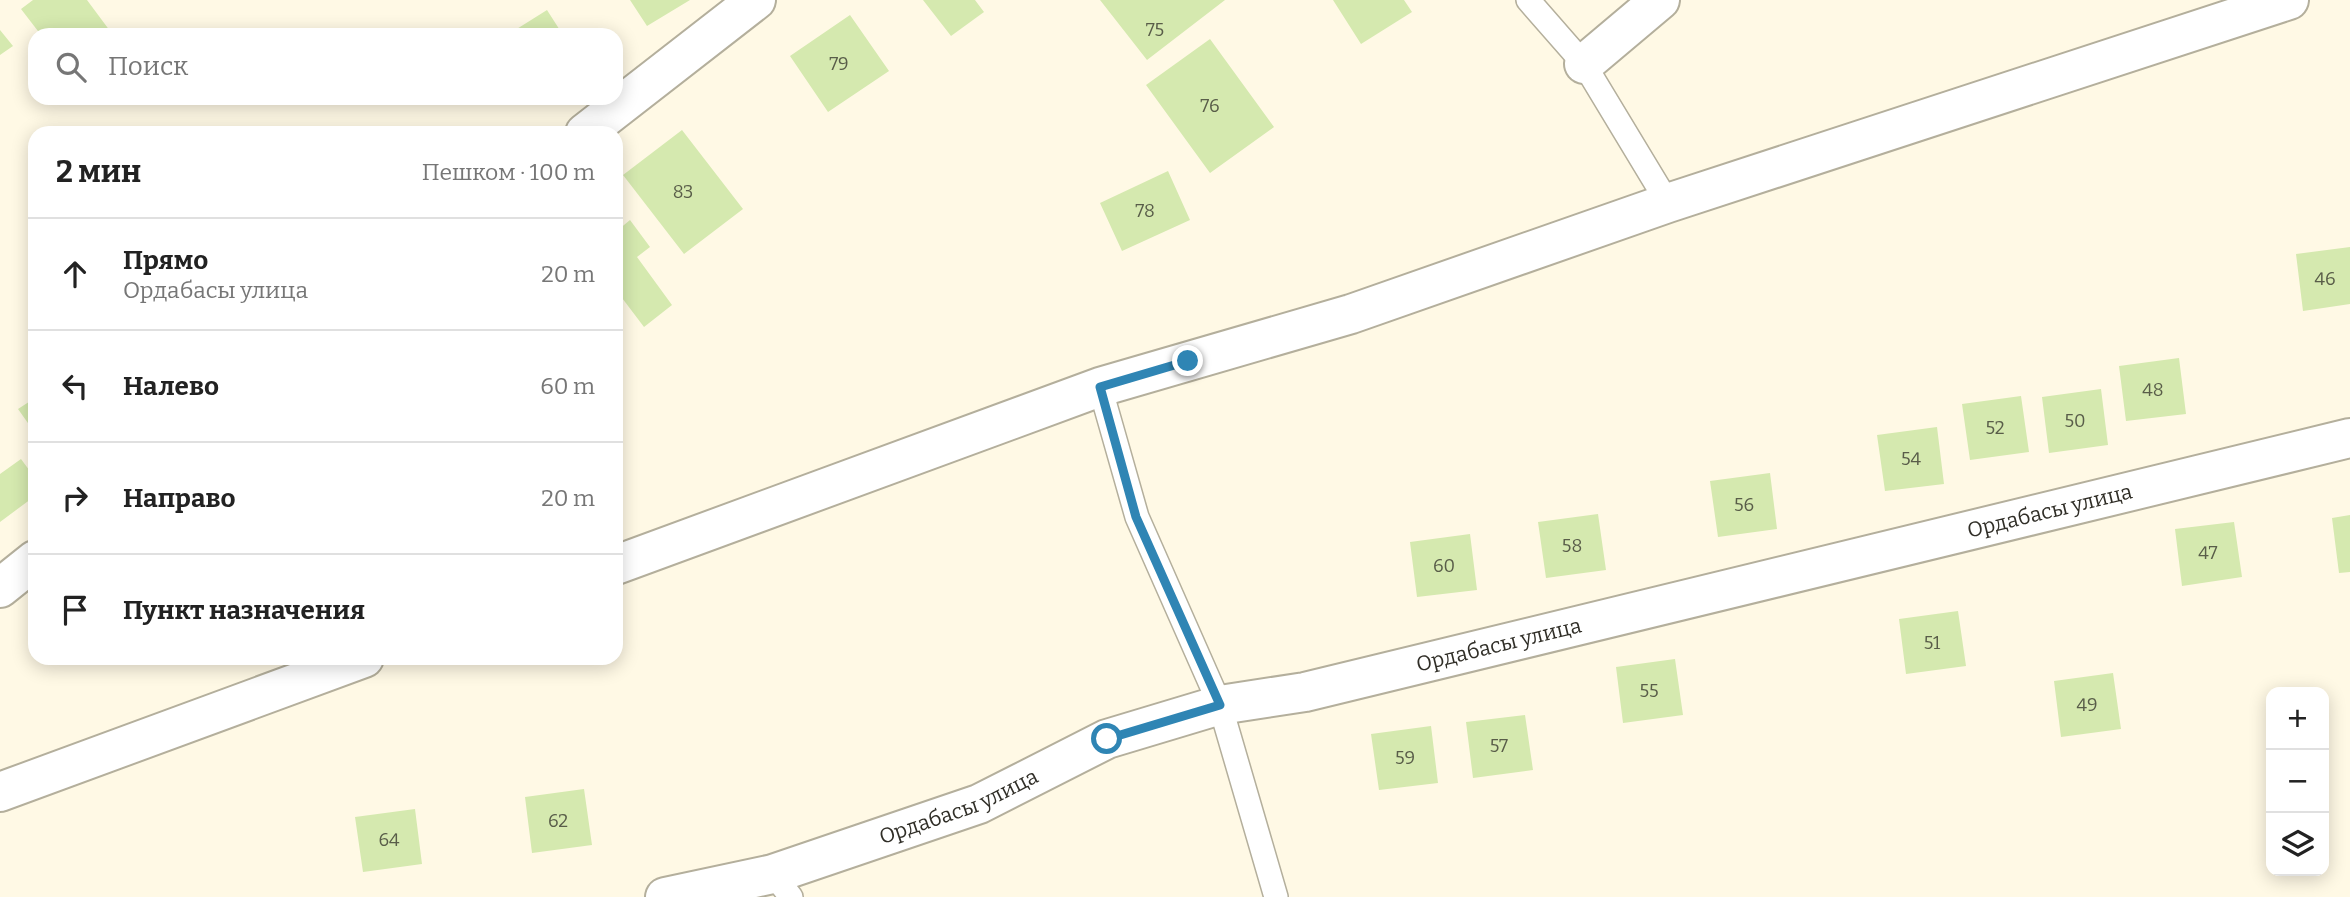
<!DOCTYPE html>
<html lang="ru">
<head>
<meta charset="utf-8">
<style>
	:root { --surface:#fff; --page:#f6f6f6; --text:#222; --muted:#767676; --line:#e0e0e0 }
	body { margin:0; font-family:Bitter,serif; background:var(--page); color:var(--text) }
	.controls { position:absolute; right:21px; bottom:21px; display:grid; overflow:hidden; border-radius:14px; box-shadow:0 4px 18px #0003 }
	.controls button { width:63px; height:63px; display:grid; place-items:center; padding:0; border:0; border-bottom:2px solid var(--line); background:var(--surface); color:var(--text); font:35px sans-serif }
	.stop { position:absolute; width:21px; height:21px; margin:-16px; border:5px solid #2f85b4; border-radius:50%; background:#fff }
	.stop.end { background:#2f85b4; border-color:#fff; box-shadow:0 2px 7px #0008 }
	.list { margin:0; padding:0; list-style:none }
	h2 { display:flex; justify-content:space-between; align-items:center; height:91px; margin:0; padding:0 28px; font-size:30px }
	h2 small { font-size:23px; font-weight:400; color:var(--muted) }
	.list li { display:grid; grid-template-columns:46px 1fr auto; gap:21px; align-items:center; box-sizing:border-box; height:112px; padding:0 28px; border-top:2px solid var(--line) }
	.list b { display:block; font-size:26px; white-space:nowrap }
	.list p { margin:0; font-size:23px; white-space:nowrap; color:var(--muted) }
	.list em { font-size:23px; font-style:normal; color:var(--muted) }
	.icon { flex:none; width:38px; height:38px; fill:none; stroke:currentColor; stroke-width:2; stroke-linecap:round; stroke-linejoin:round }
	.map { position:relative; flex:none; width:2350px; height:897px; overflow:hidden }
	.search { position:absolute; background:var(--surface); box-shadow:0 4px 18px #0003; left:28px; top:28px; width:595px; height:77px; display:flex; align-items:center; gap:18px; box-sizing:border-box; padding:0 24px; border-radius:21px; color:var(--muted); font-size:26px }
	.panel { position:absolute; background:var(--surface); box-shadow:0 4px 18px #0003; left:28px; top:126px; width:595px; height:539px; border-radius:21px }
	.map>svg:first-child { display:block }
	.building { fill:#d5e9af }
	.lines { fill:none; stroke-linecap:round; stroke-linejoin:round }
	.service-casing { stroke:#b4af9c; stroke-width:26 }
	.minor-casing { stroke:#b4af9c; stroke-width:42 }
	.service { stroke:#fff; stroke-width:23 }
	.minor { stroke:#fff; stroke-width:38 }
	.route { stroke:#2f85b4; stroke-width:9 }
	.labels { text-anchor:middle; stroke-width:5; stroke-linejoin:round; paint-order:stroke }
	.number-label { font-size:18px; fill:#595d49 }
	.street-label { font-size:21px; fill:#302e27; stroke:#fff }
</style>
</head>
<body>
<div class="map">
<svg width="2350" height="897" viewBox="0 0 2350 897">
	<rect width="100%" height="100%" fill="#fff9e5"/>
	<path class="building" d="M33,0H87L113,35H41L21,9Z
		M630,0H690L647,26Z
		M923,0H975L984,12L951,36Z
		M1100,0H1225L1147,60Z
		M1333,0H1404L1412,12L1361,44Z
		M547,10L563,35H507Z
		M850,15L889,71L828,112L790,56Z
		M0,30L13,46L0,55Z
		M1210,39L1274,127L1210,173L1146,85Z
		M682,130L743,209L684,254L623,175Z
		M1168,171L1190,220L1122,251L1100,203Z
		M630,220L650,247L637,257L672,305L644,327L616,290V227L618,230Z
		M2350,247V304L2303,311L2296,254Z
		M2179,358L2186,414L2126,421L2119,366Z
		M2101,389L2108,445L2049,453L2042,397Z
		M2021,396L2029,452L1970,460L1962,404Z
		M35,398V433L18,409Z
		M1937,427L1944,484L1885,491L1877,435Z
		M21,459L35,478V496L0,522V474Z
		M1770,473L1777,529L1718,537L1710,481Z
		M1598,514L1606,570L1546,578L1538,522Z
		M2350,515V572L2339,573L2332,518Z
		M2234,522L2242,577L2182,586L2175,529Z
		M1470,534L1477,590L1417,597L1410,542Z
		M1958,611L1966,666L1906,674L1899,619Z
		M1675,659L1683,715L1623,723L1616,667Z
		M2113,673L2121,729L2061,737L2054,681Z
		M1525,715L1533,770L1473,778L1466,722Z
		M1431,726L1438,783L1379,790L1371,734Z
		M584,789L592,845L532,853L525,797Z
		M415,809L422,864L363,872L355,817Z"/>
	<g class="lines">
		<defs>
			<path id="service" d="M1528,0L1584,64L1668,203
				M1100,387L1137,517L1220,705L1276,897
				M773,874L791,897"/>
			<g id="minor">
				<path d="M1584,64L1660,0"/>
				<path d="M585,133L756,0"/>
				<path d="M616,565L1100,387L1351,314L1668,203L2289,0"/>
				<path d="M0,588L35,560"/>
				<path d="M0,792L364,658"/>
				<path id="s1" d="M665,897L773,874L979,804L1107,739L1220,705L1305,692L2350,438"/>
			</g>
		</defs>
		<use href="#service" class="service-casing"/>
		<use href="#minor" class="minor-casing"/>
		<use href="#service" class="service"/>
		<use href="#minor" class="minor"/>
	</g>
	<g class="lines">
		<path class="route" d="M1107,739L1220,705L1136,517L1100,387L1188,361"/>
	</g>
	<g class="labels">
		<g class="number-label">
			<text x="1155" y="36">75</text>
			<text x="839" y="70">79</text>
			<text x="1210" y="112">76</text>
			<text x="683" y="198">83</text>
			<text x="1145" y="217">78</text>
			<text x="2325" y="285">46</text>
			<text x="2153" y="396">48</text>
			<text x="2075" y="427">50</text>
			<text x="1995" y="434">52</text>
			<text x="1911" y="465">54</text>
			<text x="1744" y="511">56</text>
			<text x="1572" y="552">58</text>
			<text x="2208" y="559">47</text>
			<text x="1444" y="572">60</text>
			<text x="1932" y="649">51</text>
			<text x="1649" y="697">55</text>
			<text x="2087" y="711">49</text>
			<text x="1499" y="752">57</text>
			<text x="1405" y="764">59</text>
			<text x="558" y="827">62</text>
			<text x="389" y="846">64</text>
		</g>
		<g class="street-label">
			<text dy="7" stroke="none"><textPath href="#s1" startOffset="1442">Ордабасы улица</textPath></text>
			<text dy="7" stroke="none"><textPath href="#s1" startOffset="875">Ордабасы улица</textPath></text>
			<text dy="7" stroke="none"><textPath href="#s1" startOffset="308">Ордабасы улица</textPath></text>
		</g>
	</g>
</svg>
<div class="controls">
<button>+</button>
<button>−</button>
<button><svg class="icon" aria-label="layers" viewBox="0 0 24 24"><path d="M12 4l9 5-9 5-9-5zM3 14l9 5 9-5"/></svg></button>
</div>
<div class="stop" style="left:1107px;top:739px"></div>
<div class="stop end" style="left:1188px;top:361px"></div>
<div class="search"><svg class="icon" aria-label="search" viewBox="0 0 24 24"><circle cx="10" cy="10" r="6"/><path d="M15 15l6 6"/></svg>Поиск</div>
<section class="panel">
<h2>2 мин<small>Пешком · 100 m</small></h2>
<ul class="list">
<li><svg class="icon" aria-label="ahead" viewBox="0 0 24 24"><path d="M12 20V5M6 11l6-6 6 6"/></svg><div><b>Прямо</b><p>Ордабасы улица</p></div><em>20 m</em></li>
<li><svg class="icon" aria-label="left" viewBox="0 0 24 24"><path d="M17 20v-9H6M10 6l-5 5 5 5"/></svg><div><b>Налево</b></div><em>60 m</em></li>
<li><svg class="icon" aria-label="right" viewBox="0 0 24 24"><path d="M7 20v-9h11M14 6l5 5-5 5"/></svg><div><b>Направо</b></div><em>20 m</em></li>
<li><svg class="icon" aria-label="arrive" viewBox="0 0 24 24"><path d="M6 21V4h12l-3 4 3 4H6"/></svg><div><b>Пункт назначения</b></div></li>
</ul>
</section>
</div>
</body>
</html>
